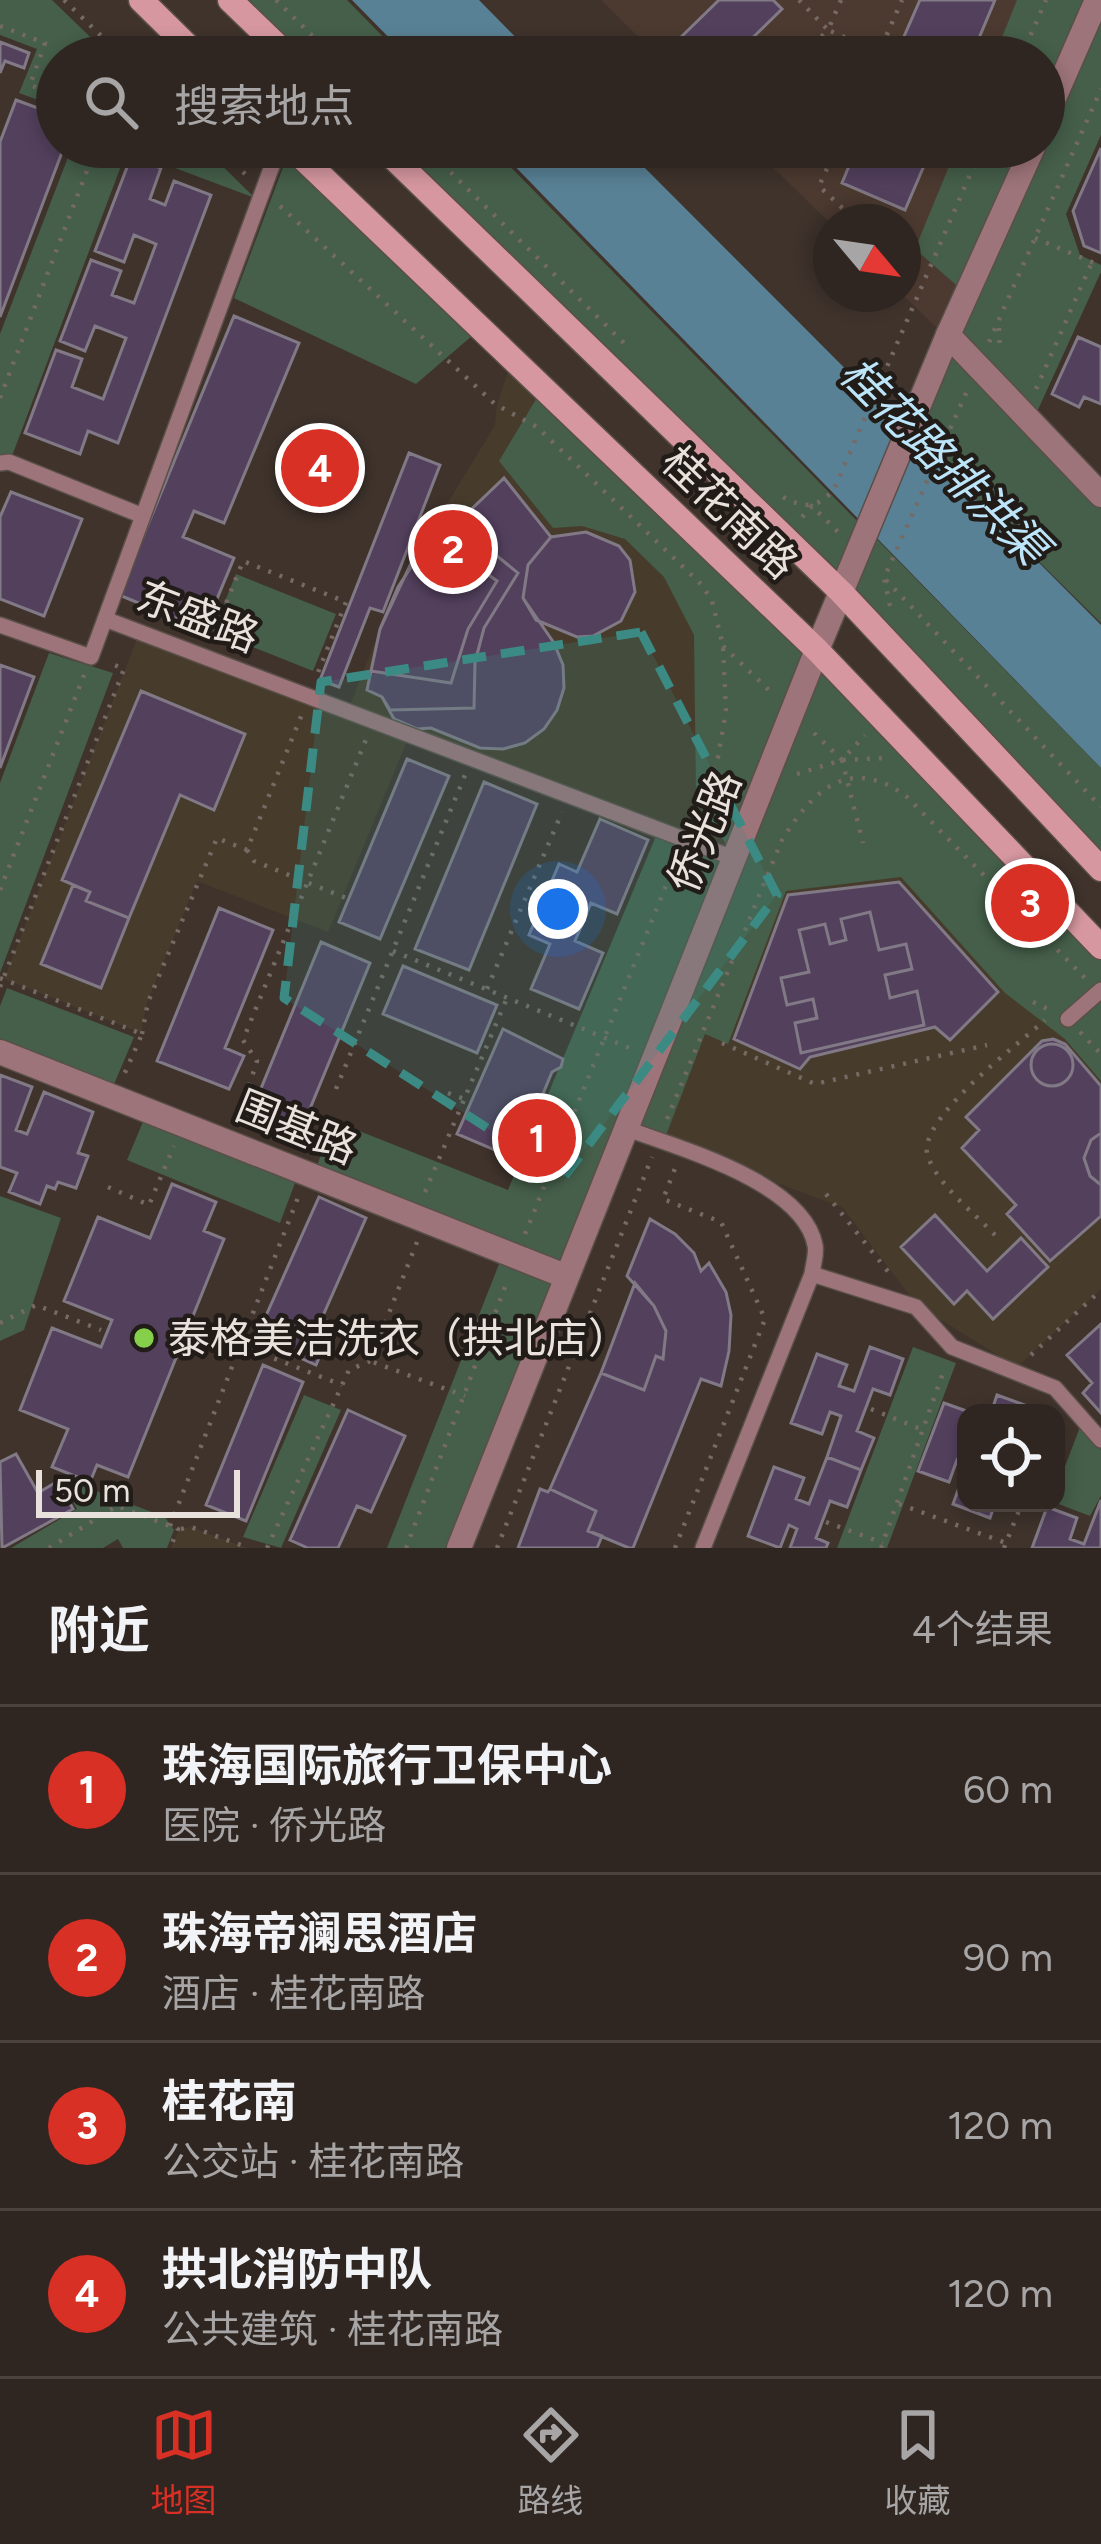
<!DOCTYPE html>
<html lang="zh">
<head>
<meta charset="utf-8">
<style>
	:root { --surface:#2f2621; --page:#3b322e; --text:#f1f3f6; --muted:#a7a5a5; --line:#4a433f; --accent:#d93025 }
	body { margin:0; font-family:Figtree,"Noto Sans SC",sans-serif; background:var(--page); color:var(--text) }
	.controls { position:absolute; right:36px; bottom:36px; display:grid; overflow:hidden; border-radius:24px; box-shadow:0 6px 18px #0003 }
	.controls button { width:108px; height:108px; display:grid; place-items:center; padding:0; border:0; border-bottom:3px solid var(--line); background:var(--surface); color:var(--text); font:60px sans-serif }
	.compass { position:absolute; left:813px; top:204px; width:108px; height:108px; border-radius:50%; background:var(--surface); box-shadow:0 6px 18px #0003; rotate:119deg }
	.scale { position:absolute; left:36px; bottom:30px; width:204px; box-sizing:border-box; padding-left:12px; border:6px solid #e9e1dc; border-top:0; font-size:33px; line-height:42px; white-space:nowrap; color:#e9e1dc; -webkit-text-stroke:9px #221c19; paint-order:stroke }
	.you { position:absolute; left:558px; top:909px; width:42px; height:42px; margin:-30px; border:9px solid #fff; border-radius:50%; background:#1a73e8; box-shadow:0 0 0 18px #1a73e833 }
	.badge { display:grid; place-items:center; width:78px; height:78px; border-radius:50%; background:var(--accent); color:#fff; font-size:39px; font-weight:700 }
	.pin { position:absolute; translate:-50% -50%; border:6px solid #fff; box-shadow:0 3px 12px #0006 }
	.list { margin:0; padding:0; list-style:none }
	h2 { display:flex; justify-content:space-between; align-items:center; height:156px; margin:0; padding:0 48px; font-size:51px }
	h2 small { font-size:39px; font-weight:400; color:var(--muted) }
	.list li { display:grid; grid-template-columns:78px 1fr auto; gap:36px; align-items:center; box-sizing:border-box; height:168px; padding:0 48px; border-top:3px solid var(--line) }
	.list b { display:block; font-size:45px; white-space:nowrap }
	.list p { margin:0; font-size:39px; white-space:nowrap; color:var(--muted) }
	.list em { font-size:39px; font-style:normal; color:var(--muted) }
	.icon { flex:none; width:66px; height:66px; fill:none; stroke:currentColor; stroke-width:2; stroke-linecap:round; stroke-linejoin:round }
	.map { position:relative; flex:none; width:1101px; height:1548px; overflow:hidden }
	.search { position:absolute; background:var(--surface); box-shadow:0 6px 18px #0003; left:36px; right:36px; top:36px; height:132px; display:flex; align-items:center; gap:30px; box-sizing:border-box; padding:0 42px; border-radius:66px; color:var(--muted); font-size:45px }
	.sheet { height:828px; background:var(--surface) }
	nav { display:flex; justify-content:space-around; align-items:center; box-sizing:border-box; height:168px; border-top:3px solid var(--line); background:var(--surface); font-size:33px; color:var(--muted) }
	nav a { display:grid; justify-items:center; gap:6px }
	nav .on { color:var(--accent) }
	.map>svg:first-child { display:block }
	.commercial { fill:#473c2c }
	.built { fill:#4c3a30 }
	.green { fill:#455f4a }
	.water { fill:#598195 }
	.building { fill:#53405d; stroke:#817985; stroke-width:3 }
	.lines { fill:none; stroke-linecap:round; stroke-linejoin:round }
	.service-casing { stroke:#5a4f48; stroke-width:18 }
	.minor-casing { stroke:#5a4f48; stroke-width:27 }
	.tertiary-casing { stroke:#5a4f48; stroke-width:27 }
	.secondary-casing { stroke:#5a4f48; stroke-width:27 }
	.path { stroke:#756a64; stroke-width:4.5; stroke-dasharray:3 9; stroke-linecap:butt }
	.service { stroke:#9c747a; stroke-width:15 }
	.minor { stroke:#9c747a; stroke-width:24 }
	.tertiary { stroke:#9c747a; stroke-width:24 }
	.secondary { stroke:#d697a0; stroke-width:24 }
	.marked { fill:#3b8b84; fill-opacity:0.2; stroke:#3b8b84; stroke-width:9; stroke-dasharray:24 15; stroke-linejoin:round }
	.poi-dot { fill:#86cf4b; stroke:#221c19; stroke-width:4.5 }
	.labels { text-anchor:middle; stroke-width:9; stroke-linejoin:round; paint-order:stroke }
	.street-label { font-size:42px; fill:#e9e1dc; stroke:#221c19 }
	.poi-label { font-size:42px; fill:#e9e1dc; stroke:#221c19; text-anchor:start }
	.water-label { font-size:45px; font-style:italic; fill:#bde5f9; stroke:#221c19 }
</style>
</head>
<body>
<div class="map">
<svg width="1101" height="1548" viewBox="0 0 1101 1548">
	<rect width="100%" height="100%" fill="#3f332c"/>
	<path class="commercial" d="M512,359L1101,949V1289L1017,1367L917,1305L842,1207L627,1128L735,858L348,711L396,588L495,425L497,405Z
		M139,634L409,736L328,932L197,881L147,1002L141,1033L4,979Z
		M191,1527L247,1548H171L179,1529Z"/>
	<path class="built" d="M601,0H1096L1044,57H659Z
		M752,147H1032L946,337L902,294L903,222L831,224Z"/>
	<path class="green" d="M0,0H52L111,57H57V107L19,93L37,49L0,35Z
		M236,0H347L403,57H295Z
		M1017,0H1091L1044,106V57H994Z
		M1101,4V135L1066,214L1080,255L1101,265V272L1036,414L955,332L1044,147V132Z
		M72,147H203L255,198L127,150L12,456L0,457V334Z
		M388,147H491L862,526L839,584Z
		M957,147H1026L963,291L915,249Z
		M288,154L473,335L416,384L234,298Z
		M948,339L1101,498V623L909,433Z
		M538,396L810,651L731,853L696,794L694,635L664,577L625,539L582,526L553,528L499,461Z
		M869,531L1101,768V865L844,591Z
		M236,574L336,614L313,671L213,631Z
		M49,653L113,673L0,973V783Z
		M820,659L1101,957V1081L1065,1039L1005,993L901,877L786,891L728,1044L705,1034L665,1138L632,1125Z
		M656,836L729,863L562,1265L316,1168L334,1121L508,1190Z
		M7,988L134,1037L112,1089L0,1044V1006Z
		M145,1117L298,1175L280,1223L127,1160Z
		M0,1196L61,1218L24,1330L0,1341Z
		M501,1259L556,1281L451,1548H387Z
		M913,1347L956,1363L887,1548H837Z
		M304,1395L341,1410L281,1548L243,1537Z
		M1080,1427L1101,1450V1496L1090,1516L1056,1503V1490Z
		M59,1477L165,1517L174,1530L167,1548H123L118,1539L103,1548H11L77,1509Z"/>
	<path class="water" d="M352,0H479L535,57H408Z
		M496,147H624L1101,625V768Z"/>
	<path class="building" d="M719,0H773L782,9L733,57H689L675,43Z
		M920,0H995L971,57H895Z
		M0,42L29,53L24,68L5,61L0,73Z
		M16,100L57,115V147H64L0,317V142Z
		M857,147H932L905,210L842,183Z
		M1101,148V253L1084,246L1073,211Z
		M131,157L161,168L150,199L165,205L174,181L211,195L118,443L88,431L80,454L25,433L56,350L82,359L72,387L103,399L126,338L95,326L85,351L60,341L91,260L121,271L112,295L134,303L156,244L134,235L124,262L95,251Z
		M234,316L299,343L224,523L194,511L183,537L234,558L204,630L119,595Z
		M1078,337L1101,347V404L1084,397L1079,407L1052,394Z
		M409,453L440,465L383,612L370,608L339,687L320,680Z
		M504,478L551,537L528,565L523,598L554,643L563,665L564,688L557,710L544,729L525,743L503,749L480,748L431,728L417,729L394,719L382,697L367,690L380,629L412,561L448,516L458,522Z
		M11,492L82,519L44,616L0,599V517Z
		M448,516L518,573L484,628L475,662L474,708L390,710L382,697L367,690L380,629L412,561Z
		M586,532L619,546L630,560L635,592L621,621L593,636L577,637L536,620L523,598L528,565L551,537Z
		M433,534L497,581L468,629L451,683L371,671L380,629L398,587Z
		M0,665L34,677L0,768Z
		M141,691L245,734L214,810L180,795L129,918L86,901L90,892L62,880Z
		M407,759L449,776L380,939L339,922Z
		M484,782L537,804L469,970L415,949Z
		M600,819L648,840L617,914L591,903L575,941L603,953L579,1009L531,989L550,944L529,935L559,864L577,872Z
		M899,882L998,992L950,1040L935,1027L810,1057L800,1069L734,1039L788,895Z
		M73,885L90,892L86,901L129,918L101,988L41,964Z
		M219,908L273,930L225,1048L244,1056L229,1089L157,1061Z
		M870,912L879,950L906,944L912,969L885,975L890,998L917,991L924,1025L801,1053L795,1023L817,1018L813,999L787,1005L781,978L809,972L799,930L825,924L830,944L846,940L841,919Z
		M321,942L370,963L302,1128L253,1108Z
		M403,966L497,1005L477,1053L383,1014Z
		M503,1029L563,1059L561,1067L552,1072L516,1159L457,1134Z
		M1053,1039L1065,1044L1101,1086V1216L1050,1261L1007,1214L1016,1205L962,1148L979,1130L966,1117L1042,1041Z
		M1031 1065a21 21 0 1 1 42 0a21 21 0 1 1-42 0Z
		M0,1075L32,1087L16,1130L27,1134L44,1092L93,1112L78,1153L88,1156L76,1188L58,1182L55,1189L47,1186L40,1204L9,1192L17,1173L0,1167Z
		M1101,1133V1185L1090,1176L1084,1158L1091,1140Z
		M172,1184L216,1202L204,1231L224,1239L128,1477L97,1465L90,1482L52,1467L68,1429L20,1410L52,1328L101,1347L112,1320L64,1301L98,1217L150,1238Z
		M319,1197L366,1218L322,1318L334,1324L316,1365L256,1338Z
		M935,1215L987,1271L1021,1238L1048,1267L993,1319L967,1291L954,1304L901,1247Z
		M650,1219L675,1234L694,1253L701,1271L709,1263L726,1292L731,1315L729,1351L721,1386L701,1379L633,1548H629L588,1531L596,1511L550,1489L601,1373L644,1390L656,1356L663,1359L666,1331L654,1306L627,1276Z
		M635,1283L654,1306L666,1331L663,1359L656,1356L644,1390L601,1373Z
		M1101,1324V1413L1083,1393L1092,1383L1067,1355Z
		M870,1347L903,1359L890,1395L873,1389L857,1431L874,1438L861,1470L827,1457L841,1416L830,1412L822,1434L791,1423L817,1354L847,1365L839,1386L854,1391Z
		M263,1365L303,1382L246,1521L206,1505Z
		M997,1395L1030,1407L1028,1413H991Z
		M944,1403L972,1413H966V1463L957,1460L949,1482L918,1471Z
		M348,1410L405,1436L371,1512L357,1506L338,1548H308L290,1540Z
		M16,1454L38,1493L58,1481L73,1509L2,1548L0,1462Z
		M827,1457L861,1470L847,1507L830,1501L816,1538L828,1543L826,1548H790L797,1529L789,1525L780,1548L748,1536L774,1467L804,1478L796,1499L809,1504Z
		M966,1468V1503H995L990,1518L953,1504Z
		M540,1489L548,1492L550,1489L596,1511L588,1531L602,1536L597,1548H518Z
		M1101,1500V1548H1032L1047,1507L1077,1518L1070,1539L1084,1544Z"/>
	<g class="lines">
		<defs>
			<path id="service" d="M279,147L105,619L736,859
				M0,463L9,462L143,516
				M0,625L91,657L105,619
				M1068,1019L1101,990
				M625,1128C678,1148 803,1182 815,1245C817,1253 813,1265 812,1274L703,1548
				M812,1274L916,1307L952,1347L1055,1388L1101,1440"/>
			<path id="minor" d="M948,335L1101,495
				M0,1052L565,1276"/>
			<path id="tertiary" d="M1044,121L1097,0
				M459,1548L817,650L948,335L1033,147"/>
			<path id="secondary" d="M141,0L199,57
				M230,0L289,57
				M291,147L817,650L1101,947
				M382,147L841,592L1101,869"/>
		</defs>
		<use href="#service" class="service-casing"/>
		<use href="#minor" class="minor-casing"/>
		<use href="#tertiary" class="tertiary-casing"/>
		<use href="#secondary" class="secondary-casing"/>
		<path class="path" d="M64,0L123,57
			M276,0L334,57
			M799,0L828,30L801,57
			M841,0L828,30L879,52
			M0,26L45,43L30,85L57,95
			M877,57L902,0
			M1021,57L1046,0
			M217,147L245,174
			M425,147L628,347
			M837,147L819,186L857,222
			M700,161L713,147
			M280,206L495,404L537,427L702,585L712,601L723,646L726,711L718,757L691,822
			M1035,238L1101,266
			M999,328L1000,352
			M989,342L1101,89
			M1036,389L1092,262
			M0,398L96,147
			M783,497C804,509 821,508 835,487L982,147
			M802,517L812,506L840,534
			M886,580L1101,807
			M890,606L884,578L967,391
			M213,636L243,561L346,602L317,675
			M723,646L771,692
			M814,733L842,760L865,735
			M842,760L863,843
			M797,774L842,760L886,758
			M247,850L254,861L346,898
			M0,890L84,675
			M393,951L632,1049
			M0,978L142,1034L123,1077
			M0,987L124,669L112,664
			M487,989L562,812
			M1033,1002L1052,1011
			M1080,1032L1101,1054
			M142,1034L148,1002L217,838L247,850L302,714
			M722,1043L815,1084L987,1045
			M336,1089L465,775
			M448,1093L464,1099
			M667,1119L782,840C813,790 849,755 906,796L1086,979
			M238,1120L257,1061L243,1040L367,737
			M108,1187L149,1205L174,1146
			M425,1192L507,998
			M826,1194L890,1274
			M525,1234L676,861
			M995,1235C974,1213 939,1186 928,1157C914,1121 1019,1044 1045,1020
			M417,1242L370,1361L465,1396
			M0,1323L36,1305L101,1330
			M196,1328L342,1385
			M1031,1355L1101,1290
			M871,1409L923,1430
			M899,1504L1006,1543
			M826,1522L883,1543
			M170,1526L299,1195
			M181,1529L191,1527L249,1548
			M49,1548L117,1506L178,1529L170,1548
			M267,1548L349,1370L370,1361
			M406,1548L508,1279
			M497,1548L652,1157
			M675,1548L765,1319L721,1222L663,1199L676,1166
			M881,1548L945,1367
			M1004,1548L1022,1503"/>
		<use href="#service" class="service"/>
		<use href="#minor" class="minor"/>
		<use href="#tertiary" class="tertiary"/>
		<use href="#secondary" class="secondary"/>
	</g>
	<path class="marked" d="M641,632L777,895L564,1177L284,998L321,682Z"/>
	<circle class="poi-dot" cx="144" cy="1338" r="12"/>
	<g class="labels">
		<g class="street-label">
			<text transform="translate(730 512) rotate(44)" y="15">桂花南路</text>
			<text transform="translate(198 616) rotate(21)" y="15">东盛路</text>
			<text transform="translate(704 831) rotate(-68)" y="15">侨光路</text>
			<text transform="translate(297 1127) rotate(22)" y="15">围基路</text>
		</g>
		<g class="poi-label">
			<text x="168" y="1353">泰格美洁洗衣（拱北店）</text>
		</g>
		<g class="water-label">
			<text transform="translate(944 460) rotate(45)" y="16">桂花路排洪渠</text>
		</g>
	</g>
</svg>
<div class="controls">
<button><svg class="icon" aria-label="locate" viewBox="0 0 24 24"><circle cx="12" cy="12" r="6"/><path d="M12 2v4M12 18v4M2 12h4M18 12h4"/></svg></button>
</div>
<svg class="compass" viewBox="-18 -18 36 36"><path d="M0-13l5 13h-10z" fill="#e53935"/><path d="M0 13l5-13h-10z" fill="#a7a5a5"/></svg>
<div class="scale">50 m</div>
<div class="you"></div>
<div class="pin badge" style="left:537px;top:1138px">1</div>
<div class="pin badge" style="left:453px;top:549px">2</div>
<div class="pin badge" style="left:1030px;top:903px">3</div>
<div class="pin badge" style="left:320px;top:468px">4</div>
<div class="search"><svg class="icon" aria-label="search" viewBox="0 0 24 24"><circle cx="10" cy="10" r="6"/><path d="M15 15l6 6"/></svg>搜索地点</div>
</div>
<section class="sheet">
<h2>附近<small>4个结果</small></h2>
<ul class="list">
<li><span class="badge">1</span><div><b>珠海国际旅行卫保中心</b><p>医院 · 侨光路</p></div><em>60 m</em></li>
<li><span class="badge">2</span><div><b>珠海帝澜思酒店</b><p>酒店 · 桂花南路</p></div><em>90 m</em></li>
<li><span class="badge">3</span><div><b>桂花南</b><p>公交站 · 桂花南路</p></div><em>120 m</em></li>
<li><span class="badge">4</span><div><b>拱北消防中队</b><p>公共建筑 · 桂花南路</p></div><em>120 m</em></li>
</ul>
</section>
<nav>
<a class="on"><svg class="icon" aria-label="map" viewBox="0 0 24 24"><path d="M3 6l6-2 6 2 6-2v14l-6 2-6-2-6 2zM9 4v14M15 6v14"/></svg>地图</a>
<a><svg class="icon" aria-label="directions" viewBox="0 0 24 24"><path d="M12 3l9 9-9 9-9-9zM9 14v-3h6M13 9l2 2-2 2"/></svg>路线</a>
<a><svg class="icon" aria-label="saved" viewBox="0 0 24 24"><path d="M7 4h10v16l-5-4-5 4z"/></svg>收藏</a>
</nav>
</body>
</html>
